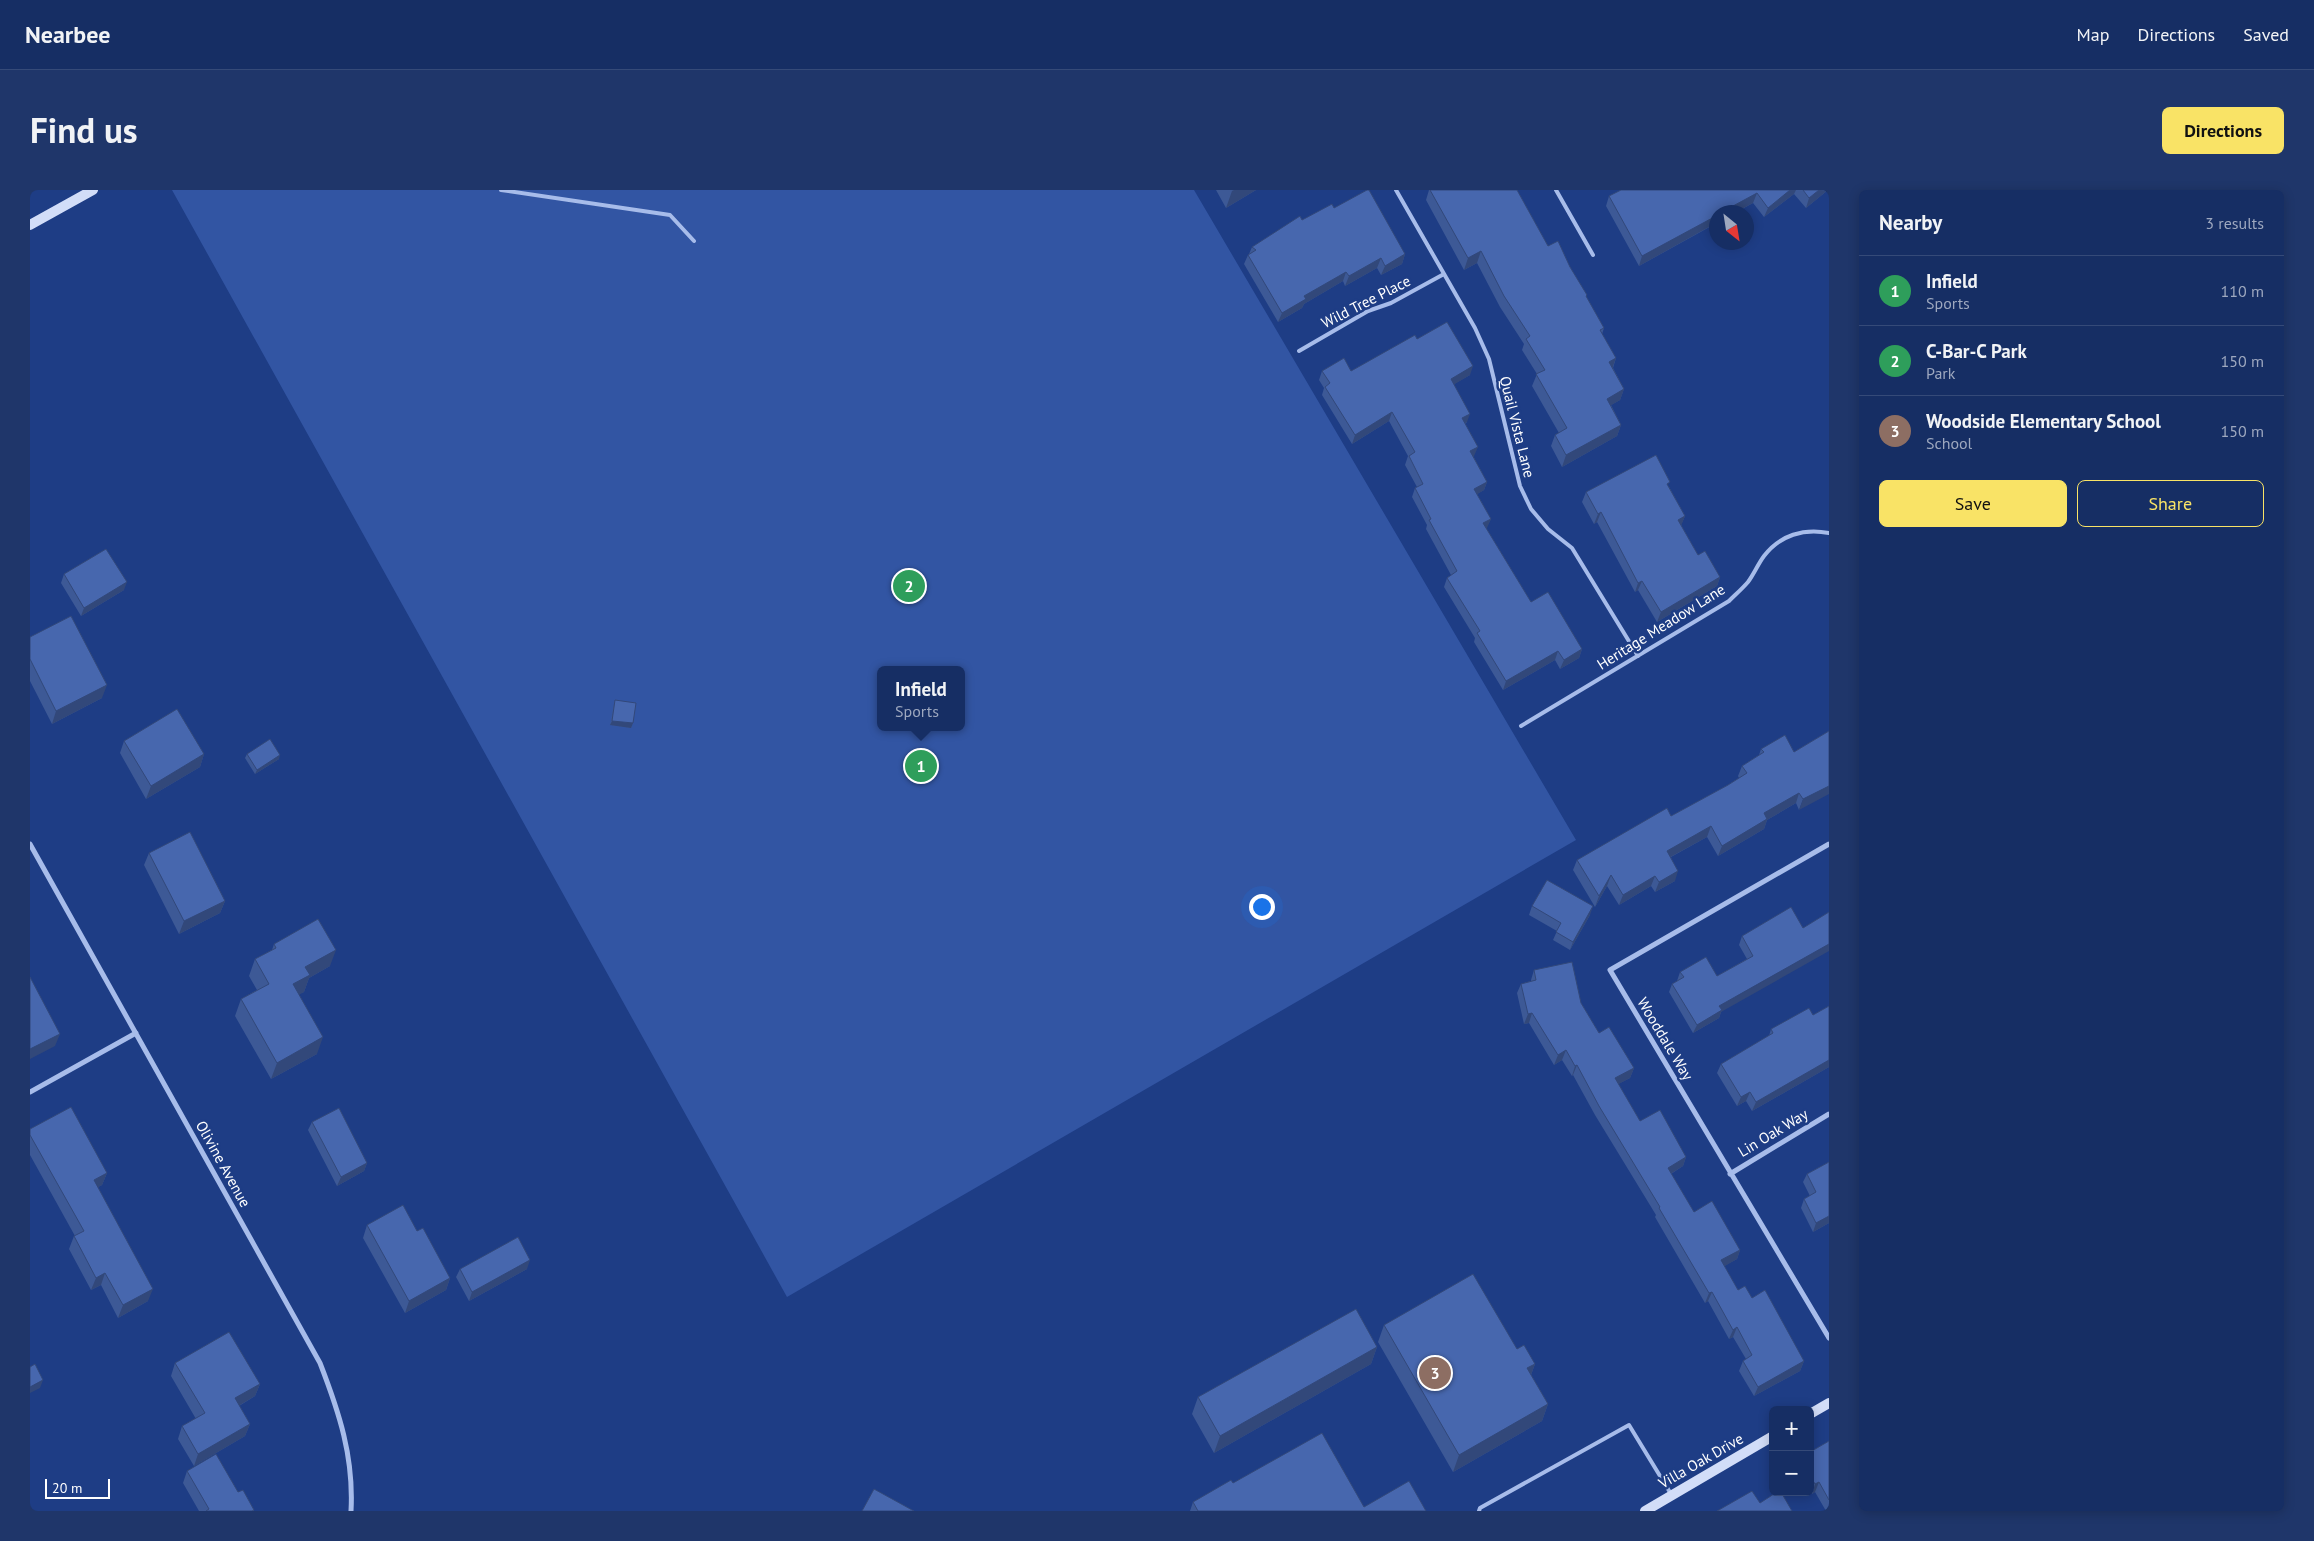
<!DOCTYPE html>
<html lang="en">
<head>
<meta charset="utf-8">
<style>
	:root { --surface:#162e64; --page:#1f366a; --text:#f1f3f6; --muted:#9ea8bf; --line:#354a78; --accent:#f9e366 }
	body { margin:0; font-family:"PT Sans",sans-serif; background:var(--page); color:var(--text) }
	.controls { position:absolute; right:15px; bottom:15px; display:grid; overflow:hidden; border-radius:8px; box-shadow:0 2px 12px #0003 }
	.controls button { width:45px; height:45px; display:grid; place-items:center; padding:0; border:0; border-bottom:1px solid var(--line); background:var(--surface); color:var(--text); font:25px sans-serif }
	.compass { position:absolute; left:1679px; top:15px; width:45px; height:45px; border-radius:50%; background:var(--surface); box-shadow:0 2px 12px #0003; rotate:150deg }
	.scale { position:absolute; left:15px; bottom:12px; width:65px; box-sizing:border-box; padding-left:5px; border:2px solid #fff; border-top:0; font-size:14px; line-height:18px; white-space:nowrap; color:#fff; -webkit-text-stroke:4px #1e3d85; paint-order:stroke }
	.you { position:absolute; left:1231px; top:716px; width:18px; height:18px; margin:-12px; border:4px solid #fff; border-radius:50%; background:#1a73e8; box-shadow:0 0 0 8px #1a73e833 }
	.badge { display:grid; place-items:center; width:32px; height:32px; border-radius:50%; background:var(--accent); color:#fff; font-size:16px; font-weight:700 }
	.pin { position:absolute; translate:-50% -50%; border:2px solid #fff; box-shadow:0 1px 5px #0006 }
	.popup { position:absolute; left:847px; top:476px; width:88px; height:65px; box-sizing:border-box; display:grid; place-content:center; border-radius:8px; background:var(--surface); filter:drop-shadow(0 1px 4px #0005); font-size:16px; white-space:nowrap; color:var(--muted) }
	.popup b { font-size:19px; color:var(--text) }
	.popup::after { content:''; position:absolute; left:50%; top:100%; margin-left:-10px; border:10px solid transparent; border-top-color:var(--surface) }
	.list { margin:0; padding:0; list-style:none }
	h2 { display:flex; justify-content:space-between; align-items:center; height:65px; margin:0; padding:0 20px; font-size:21px }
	h2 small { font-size:16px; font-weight:400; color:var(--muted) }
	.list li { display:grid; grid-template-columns:32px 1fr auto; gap:15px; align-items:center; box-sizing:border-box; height:70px; padding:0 20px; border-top:1px solid var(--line) }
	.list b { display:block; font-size:19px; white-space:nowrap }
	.list p { margin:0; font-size:16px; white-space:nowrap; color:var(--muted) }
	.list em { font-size:16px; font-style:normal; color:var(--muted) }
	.actions { display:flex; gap:10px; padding:15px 20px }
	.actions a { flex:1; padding:11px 0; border:1px solid var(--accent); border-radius:8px; text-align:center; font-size:18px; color:var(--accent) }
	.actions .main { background:var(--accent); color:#111 }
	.map { position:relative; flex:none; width:1799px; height:1321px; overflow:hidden; border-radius:8px }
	header { display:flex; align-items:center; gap:30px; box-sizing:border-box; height:70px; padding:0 25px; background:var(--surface); border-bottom:1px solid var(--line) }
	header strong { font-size:24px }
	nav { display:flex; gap:28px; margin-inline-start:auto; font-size:18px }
	.intro { display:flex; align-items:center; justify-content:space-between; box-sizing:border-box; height:120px; padding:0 30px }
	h1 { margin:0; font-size:35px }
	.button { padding:12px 22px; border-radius:8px; background:var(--accent); color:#111; font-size:18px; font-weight:700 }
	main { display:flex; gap:30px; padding:0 30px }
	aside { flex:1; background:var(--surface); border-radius:8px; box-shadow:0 2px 12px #0003 }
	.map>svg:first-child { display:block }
	.green { fill:#3255a3; fill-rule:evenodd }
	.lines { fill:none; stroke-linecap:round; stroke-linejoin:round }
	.lane { stroke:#a7bcea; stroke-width:4 }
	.street { stroke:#a7bcea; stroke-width:5 }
	.secondary { stroke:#d2ddf8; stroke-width:10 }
	.wall { fill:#3d5996 }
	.shaded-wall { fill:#32487a }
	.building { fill:#4767ae; stroke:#32487a }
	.labels { text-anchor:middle; stroke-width:5; stroke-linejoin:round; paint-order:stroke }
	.street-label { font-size:15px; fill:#fff; stroke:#1e3d85 }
</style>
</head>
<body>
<header>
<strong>Nearbee</strong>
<nav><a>Map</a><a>Directions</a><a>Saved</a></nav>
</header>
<div class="intro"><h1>Find us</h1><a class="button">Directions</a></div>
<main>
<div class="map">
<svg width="1799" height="1321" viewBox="0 0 1799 1321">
	<rect width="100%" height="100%" fill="#1e3d85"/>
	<path class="green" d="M142,0H1164L1546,650L757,1107ZM851,480H931V537H851Z"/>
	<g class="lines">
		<path class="lane" d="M471,0L640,25L664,51
			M1366,0L1445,138L1459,169L1490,296L1501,319L1518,339L1542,358L1608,466
			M1526,0L1563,65
			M1269,161L1338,121L1361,113L1414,84
			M1491,536L1699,411C1705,405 1712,399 1718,392C1724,384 1728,374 1734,366C1750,345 1774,338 1799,343
			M1449,1321L1450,1318L1599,1235L1641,1304"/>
		<path class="street" d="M0,654L290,1173C309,1222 324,1267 321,1321
			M1799,654L1580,780L1799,1148
			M0,902L106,843
			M1700,984L1799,924"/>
		<path class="secondary" d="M0,35L63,0
			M1780,1224L1799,1213
			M1615,1321L1743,1246"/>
	</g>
	<path class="wall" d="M1186,0H1226L1196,18Z
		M1399,0H1487L1518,56L1540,77L1556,108L1574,138L1572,144L1586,168L1583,178L1594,199L1590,210L1581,215L1591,235L1587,246L1532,277L1521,256L1525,245L1529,243L1502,196L1507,184L1492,160L1494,154L1470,117L1447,73L1434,80L1396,10Z
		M1591,0H1798L1776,18L1764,4L1734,27L1723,13L1609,76L1576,16L1579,6Z
		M1304,18L1375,64L1372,74L1351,85L1347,78L1315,96L1313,91L1274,114L1272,118L1248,132L1214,74L1218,65L1219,64L1222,57L1272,30Z
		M1292,181H1321L1440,185L1424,194L1437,232L1435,234L1444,266H1443L1457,292L1454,300L1447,304L1461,329L1456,338L1501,412L1552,459L1549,468L1530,479L1525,470L1473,500L1444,452L1445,448L1414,397L1417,388L1421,385L1396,339L1397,335L1382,307L1385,298L1387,297L1375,275L1378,266L1359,231L1322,254L1292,205L1294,198L1289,190Z
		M1639,297L1655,326L1651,335L1668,365L1690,387L1687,396L1627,432L1608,400L1605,402L1567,332L1564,334L1552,312L1556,302Z
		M34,384L94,400L51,426L31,393Z
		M0,447L72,508L22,534L0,491Z
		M585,510L603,533L601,538L580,535L584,514Z
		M1799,541L1769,620L1766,613L1737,630L1734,639L1688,666L1677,647L1641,667L1645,691L1625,702L1621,696L1589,715L1577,696L1565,717L1543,680L1547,670L1641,626L1698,595L1709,588L1708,586L1712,576L1729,565L1731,559L1764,562Z
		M94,551L174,564L170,577L116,609L90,563Z
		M217,564L249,569L225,584L215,568Z
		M119,663L195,711L190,723L149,744L114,675Z
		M1502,716L1560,725L1540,760L1523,750L1527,741L1499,725Z
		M1773,738L1691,822L1689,828L1663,843L1639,802L1642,794L1647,791L1650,782L1687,786L1717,769L1709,755L1712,746Z
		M244,754L300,776L279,788L274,802L269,804L287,864L241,889L205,826L211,809L227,800L219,786L225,769L242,760Z
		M1504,780L1551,813L1569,843L1604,878L1600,888L1588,894L1610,931L1656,967L1653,976L1641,984L1664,1022L1710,1060L1707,1069L1694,1076L1708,1100L1722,1108L1774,1171L1770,1181L1724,1206L1709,1181L1713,1171L1716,1169L1703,1147L1699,1149L1678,1111L1675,1113L1625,1027L1626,1025L1565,925L1543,885L1542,886L1532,870L1524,875L1499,833L1494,834L1487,803L1491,794L1501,791V790Z
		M1799,816V877L1722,921L1716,911L1707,916L1687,883L1691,874L1739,846L1741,839L1783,825Z
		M282,932L337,973L334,981L307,996L278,940Z
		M0,945L77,983L72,995L68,997L118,1111L88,1128L71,1095L61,1100L39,1059L44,1046H45L0,965Z
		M1799,972V1033L1783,1042L1771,1018L1774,1009L1780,1006L1773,992L1777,984Z
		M337,1035L420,1088L416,1100L375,1123L333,1048Z
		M430,1079H497L439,1111L426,1087Z
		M1354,1135L1487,1159L1505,1174L1501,1185L1518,1214L1512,1231L1423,1282L1348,1152Z
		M1347,1157L1341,1174L1184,1263L1162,1224L1168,1207Z
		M145,1173L230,1194L225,1206L209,1216L220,1234L215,1246L164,1276L148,1249L152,1236L166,1229L141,1186Z
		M1799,1251V1321H1796L1785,1302L1782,1304L1780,1301V1262Z
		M157,1281L208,1302L224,1320V1321H169L153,1293Z
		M1203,1293L1334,1317L1396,1321H1160L1163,1312Z"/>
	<path class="shaded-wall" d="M1204,0H1226L1196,18L1202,1Z
		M1760,0H1766L1764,4L1734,27L1738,18Z
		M1789,0H1798L1776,18L1779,8Z
		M1727,3L1723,13L1706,22H1692Z
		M1686,26V33L1609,76L1612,66Z
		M1451,61L1447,73L1434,80L1438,68Z
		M1375,64L1372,74L1351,85L1355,76Z
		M1351,68L1347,78L1315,96L1319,86Z
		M1316,82L1313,91L1274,114L1272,118L1248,132L1252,123L1274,106Z
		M1586,168L1582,179L1579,172Z
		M1443,176L1440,185L1418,198L1421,189Z
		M1594,199L1590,210L1573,220L1577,209Z
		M1362,222L1359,231L1322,254L1325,245Z
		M1440,224L1437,232L1428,237L1432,228Z
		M1591,235L1587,246L1532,277L1536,265Z
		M1448,257L1444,266L1437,270L1440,261Z
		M1457,292L1454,300L1441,308L1444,299Z
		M1571,322L1567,332L1564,334L1568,324Z
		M1655,326L1651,336L1648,330Z
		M1461,329L1457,338L1450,342L1453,333Z
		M1690,387L1687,396L1627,432L1631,422Z
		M1612,391L1608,400L1605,402L1608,393Z
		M97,392L94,400L51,426L54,418Z
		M1552,459L1549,468L1530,479L1534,470Z
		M1528,461L1525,470L1473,500L1476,491Z
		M77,495L72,508L22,534L26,521Z
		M582,531L603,533L601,538L580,535Z
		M174,564L170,577L116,609L121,596Z
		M250,565L249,569L225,584L227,580Z
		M1799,596V604L1769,620L1773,609Z
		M1769,603L1766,613L1737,630L1734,639L1688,666L1692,656L1734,623Z
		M1681,636L1677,647L1633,671L1637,661Z
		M1648,681L1645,691L1625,702L1629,692Z
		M1581,685L1577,696L1565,717L1569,706Z
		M1625,686L1621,696L1589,715L1593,705Z
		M195,711L190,723L149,744L154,731Z
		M1563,716L1560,725L1540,760L1543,752Z
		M1799,754V761L1691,822L1689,828L1663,843L1667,835L1689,816Z
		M306,760L300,776L279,788L274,802L257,811L263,794L275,777Z
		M1502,823L1499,833L1494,834L1498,824Z
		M30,844L25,856L0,869V859Z
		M293,847L287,864L241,889L247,873Z
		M1536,860L1532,870L1524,875L1528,865Z
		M1799,870V877L1722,921L1726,912Z
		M1547,875L1543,885L1542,886L1545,876Z
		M1604,878L1600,888L1581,898L1585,888Z
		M1720,902L1716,911L1707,916L1711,907Z
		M1656,967L1653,976L1634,988L1638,978Z
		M337,973L334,981L307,996L311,987Z
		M77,983L72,995L59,1002L64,990Z
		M1799,1026V1033L1783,1042L1786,1033Z
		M1710,1060L1707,1069L1688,1080L1691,1070Z
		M500,1070L497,1079L439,1111L442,1102Z
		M75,1083L71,1095L61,1100L66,1088Z
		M420,1088L416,1100L375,1123L379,1111Z
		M123,1099L118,1111L88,1128L93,1115Z
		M1682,1102L1678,1111L1675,1113L1679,1103Z
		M1707,1137L1703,1147L1699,1149L1703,1140Z
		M1347,1157L1341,1174L1184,1263L1190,1246Z
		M1774,1171L1770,1181L1724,1206L1728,1197Z
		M1505,1174L1499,1190L1497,1178Z
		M13,1190L10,1198L0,1203V1197Z
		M230,1194L225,1206L200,1221L205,1208Z
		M1518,1214L1512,1231L1423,1282L1429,1265Z
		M220,1234L215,1246L164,1276L168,1264Z
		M1789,1292L1785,1302L1782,1304L1785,1294Z"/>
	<path class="building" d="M1337,0H1339L1375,64L1355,76L1351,68L1319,86L1316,82L1274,106L1276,109L1252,123L1218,65L1226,60L1222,57L1270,26L1272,30L1302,14L1304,18Z
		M1400,0H1487L1518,56L1528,51L1540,77L1557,105L1556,106L1574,138L1570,140L1586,168L1579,172L1594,199L1577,209L1591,235L1536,265L1525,245L1537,238L1506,184L1515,180L1496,149L1500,146L1474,106L1451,61L1438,68Z
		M1591,0H1760L1738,18L1727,3L1692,22H1686V26L1612,66L1579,6Z
		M1773,0H1789L1779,8Z
		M1417,132L1443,176L1421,189L1440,224L1432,228L1448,257L1440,261L1457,292L1444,299L1461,329L1453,333L1501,412L1518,402L1552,459L1534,470L1528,461L1476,491L1447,443L1450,441L1417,388L1427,381L1399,330L1401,329L1385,298L1393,294L1379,266L1385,262L1362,222L1325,245L1295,197L1300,193L1292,181L1314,168L1321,181L1385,145L1387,149Z
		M1626,265L1640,292L1637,294L1655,326L1648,330L1668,365L1675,361L1690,387L1631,422L1612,391L1608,393L1571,322L1568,324L1556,302Z
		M76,359L97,392L54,418L34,384Z
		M41,426L77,495L26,521L0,469V447Z
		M585,510L606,513L603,533L582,531Z
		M147,519L174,564L121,596L94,551Z
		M1799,541V596L1773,609L1769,603L1734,623L1737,629L1692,656L1681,636L1637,661L1648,681L1629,692L1625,686L1593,705L1581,685L1569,706L1547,670L1637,618L1641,626L1698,595L1717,583L1712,576L1734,562L1731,559L1755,545L1764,562Z
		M240,549L250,565L227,580L217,564Z
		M160,642L195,711L154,731L119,663Z
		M1517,690L1563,716L1543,752L1526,742L1531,733L1502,716Z
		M1761,717L1773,738L1799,722V754L1689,816L1692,820L1667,835L1642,794L1654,787L1650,782L1676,767L1687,786L1723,766L1712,746Z
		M288,729L306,760L275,777L280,785L263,794L293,847L247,873L211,809L239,794L225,769L246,758L244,754Z
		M1542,772L1551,813L1569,843L1579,837L1604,878L1585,888L1610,931L1630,920L1656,967L1638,978L1664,1022L1682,1011L1710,1060L1691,1070L1708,1100L1715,1096L1722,1108L1735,1100L1774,1171L1728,1197L1713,1171L1722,1165L1707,1137L1703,1140L1682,1102L1679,1103L1629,1018L1630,1017L1569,916L1547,875L1545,876L1536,860L1528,865L1502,823L1498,824L1491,794L1506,790L1504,780Z
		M0,787L30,844L0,859Z
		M1799,816V870L1726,912L1720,902L1711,907L1691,874L1743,843L1741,839L1779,818L1783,825Z
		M41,917L77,983L64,990L123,1099L93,1115L75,1083L66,1088L44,1046L54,1041L0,945V939Z
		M309,918L337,973L311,987L282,932Z
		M1799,972V1026L1786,1033L1774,1009L1786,1002L1777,984Z
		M373,1015L387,1041L393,1038L420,1088L379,1111L337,1035Z
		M488,1047L500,1070L442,1102L430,1079Z
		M1443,1084L1487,1159L1494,1155L1505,1174L1497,1178L1518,1214L1429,1265L1354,1135Z
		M1326,1119L1347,1157L1190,1246L1168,1207Z
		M199,1142L230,1194L205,1208L220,1234L168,1264L152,1236L175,1223L145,1173Z
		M5,1174L13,1190L0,1197V1177Z
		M1292,1243L1334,1317L1379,1291L1396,1321H1168L1163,1312L1201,1290L1203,1293Z
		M1799,1251V1310L1789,1292L1785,1294L1780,1286V1262Z
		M186,1264L208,1302L213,1300L224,1320L222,1321H176L179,1319L157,1281Z
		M844,1299L884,1321H832Z
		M1722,1301L1730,1313L1747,1302H1751L1762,1321H1687Z"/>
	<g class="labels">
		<g class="street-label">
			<text transform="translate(1336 112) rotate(-27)" y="5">Wild Tree Place</text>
			<text transform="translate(1487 237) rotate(76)" y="5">Quail Vista Lane</text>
			<text transform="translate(1631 437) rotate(-32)" y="5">Heritage Meadow Lane</text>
			<text transform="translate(1635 849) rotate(59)" y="5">Wooddale Way</text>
			<text transform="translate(1743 943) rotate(-31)" y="5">Lin Oak Way</text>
			<text transform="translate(193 974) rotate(61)" y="5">Olivine Avenue</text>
			<text transform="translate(1671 1271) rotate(-30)" y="5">Villa Oak Drive</text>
		</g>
	</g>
</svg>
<div class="controls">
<button>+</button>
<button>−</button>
</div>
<svg class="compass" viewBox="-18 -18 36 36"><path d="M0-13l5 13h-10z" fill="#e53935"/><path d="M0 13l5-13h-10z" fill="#9ea8bf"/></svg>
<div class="scale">20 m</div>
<div class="you"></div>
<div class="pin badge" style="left:891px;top:576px;background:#2e9e5b">1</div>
<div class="popup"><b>Infield</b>Sports</div>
<div class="pin badge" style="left:879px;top:396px;background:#2e9e5b">2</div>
<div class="pin badge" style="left:1405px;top:1183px;background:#8d6e63">3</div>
</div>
<aside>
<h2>Nearby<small>3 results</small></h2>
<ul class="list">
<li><span class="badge" style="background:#2e9e5b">1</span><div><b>Infield</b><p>Sports</p></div><em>110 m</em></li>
<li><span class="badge" style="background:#2e9e5b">2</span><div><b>C-Bar-C Park</b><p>Park</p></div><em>150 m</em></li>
<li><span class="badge" style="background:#8d6e63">3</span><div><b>Woodside Elementary School</b><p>School</p></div><em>150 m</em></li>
</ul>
<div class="actions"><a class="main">Save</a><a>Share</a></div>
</aside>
</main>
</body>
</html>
